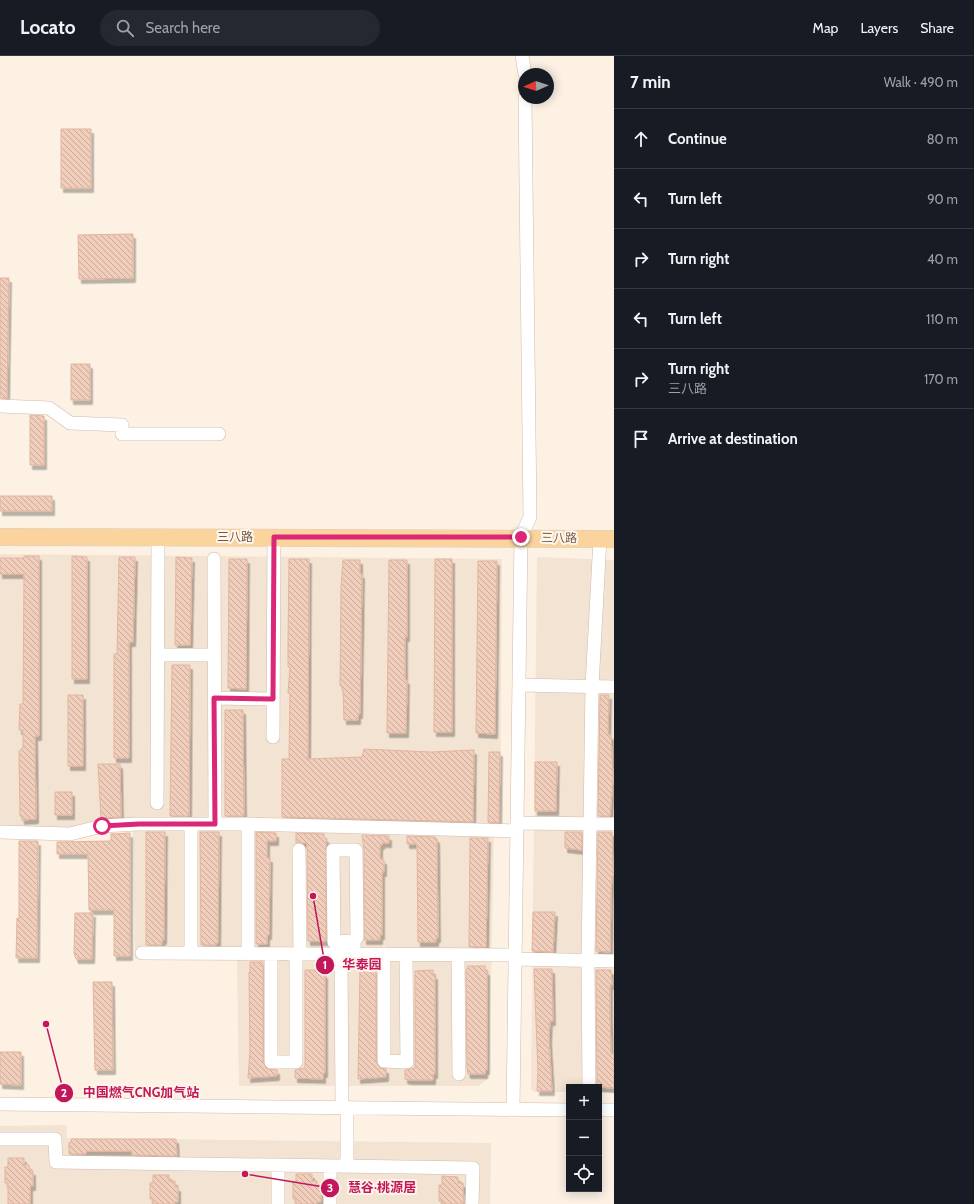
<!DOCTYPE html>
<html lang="en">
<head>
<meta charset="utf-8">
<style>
	:root { --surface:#171b24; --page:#242831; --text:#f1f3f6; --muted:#9ea1a6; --line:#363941 }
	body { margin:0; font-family:Cabin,"Noto Sans SC",sans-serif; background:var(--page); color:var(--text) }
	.controls { position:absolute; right:12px; bottom:12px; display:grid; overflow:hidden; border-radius:0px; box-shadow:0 2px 10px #0003 }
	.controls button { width:36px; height:36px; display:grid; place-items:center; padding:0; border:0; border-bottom:1px solid var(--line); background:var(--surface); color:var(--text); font:20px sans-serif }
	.compass { position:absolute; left:518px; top:12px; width:36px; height:36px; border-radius:50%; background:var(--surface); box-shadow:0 2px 10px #0003; rotate:267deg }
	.stop { position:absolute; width:12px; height:12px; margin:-9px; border:3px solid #db2777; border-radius:50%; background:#fff }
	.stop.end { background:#db2777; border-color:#fff; box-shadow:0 1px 4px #0008 }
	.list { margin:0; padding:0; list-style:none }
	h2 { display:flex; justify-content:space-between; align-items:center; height:52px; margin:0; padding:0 16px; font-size:17px }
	h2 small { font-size:13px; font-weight:400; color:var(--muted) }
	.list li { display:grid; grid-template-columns:26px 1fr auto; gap:12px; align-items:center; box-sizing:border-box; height:60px; padding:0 16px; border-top:1px solid var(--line) }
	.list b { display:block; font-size:15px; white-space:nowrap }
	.list p { margin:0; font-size:13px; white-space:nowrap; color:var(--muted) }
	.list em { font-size:13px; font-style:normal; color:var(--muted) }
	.icon { flex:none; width:22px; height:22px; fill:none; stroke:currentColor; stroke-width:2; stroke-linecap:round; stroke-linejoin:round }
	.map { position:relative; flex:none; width:614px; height:1148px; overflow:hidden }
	header { display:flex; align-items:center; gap:24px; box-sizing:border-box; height:56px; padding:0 20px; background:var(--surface); border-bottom:1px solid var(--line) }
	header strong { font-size:19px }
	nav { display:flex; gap:22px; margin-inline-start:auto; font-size:14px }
	.search { width:280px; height:36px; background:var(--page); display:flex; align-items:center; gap:10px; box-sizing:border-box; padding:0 14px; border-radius:22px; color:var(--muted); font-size:15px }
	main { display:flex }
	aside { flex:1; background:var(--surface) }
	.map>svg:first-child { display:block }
	.residential { fill:#f3e3d2 }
	.building { fill:url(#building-back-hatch); stroke:#e3b49c; filter:url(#shadow) }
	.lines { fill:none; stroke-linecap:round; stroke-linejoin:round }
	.minor-casing { stroke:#cfbbad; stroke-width:14 }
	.major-casing { stroke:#d8d0cc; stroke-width:18 }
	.minor { stroke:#fff; stroke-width:13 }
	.major { stroke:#fad39d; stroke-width:17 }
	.route { stroke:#db2777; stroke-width:5 }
	.labels { text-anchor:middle; stroke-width:4; stroke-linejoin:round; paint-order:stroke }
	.street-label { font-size:12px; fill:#74574a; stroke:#fff6ea }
	.leader { fill:none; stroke:#c2185b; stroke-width:1.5 }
	.callout-dot { fill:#c2185b; stroke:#fff6ea; stroke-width:1.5 }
	.mark-label { font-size:12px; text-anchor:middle; font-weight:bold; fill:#fff }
	.callout-label { font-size:13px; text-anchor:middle; font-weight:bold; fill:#c2185b; stroke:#fff6ea; stroke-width:4; stroke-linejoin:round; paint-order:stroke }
</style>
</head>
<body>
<header>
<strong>Locato</strong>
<div class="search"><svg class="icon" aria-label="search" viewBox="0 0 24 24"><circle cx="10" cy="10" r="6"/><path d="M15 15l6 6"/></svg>Search here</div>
<nav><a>Map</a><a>Layers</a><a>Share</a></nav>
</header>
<main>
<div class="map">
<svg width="614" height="1148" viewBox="0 0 614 1148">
	<defs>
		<pattern id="building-back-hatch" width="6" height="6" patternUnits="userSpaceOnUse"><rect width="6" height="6" fill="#f1cebb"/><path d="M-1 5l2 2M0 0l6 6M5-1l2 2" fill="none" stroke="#c8aa9a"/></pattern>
		<filter id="shadow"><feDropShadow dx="2.5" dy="4.5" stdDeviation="0" flood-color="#0004"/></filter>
	</defs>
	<rect width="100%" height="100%" fill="#fcf1e3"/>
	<path class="residential" d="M0,498L502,503L500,771L78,772L0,770Z
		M537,501L614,504V1037L599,1036V1031H569V1036H534L531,1033Z
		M133,773L494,777L489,1022L478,1030H239L237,903H135Z
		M66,1069L67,1082L491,1087L490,1148H0V1070Z"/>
	<path class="building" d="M61,73H91V132H61Z
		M133,178V222L79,223L78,179Z
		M0,222H9L7,342H0Z
		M71,308H90V344H71Z
		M30,359L44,360V409H30Z
		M0,440H52V455H0Z
		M24,500H39V680H35L36,763L22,764V760H20L19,695L23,692V674H19L20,648H23L24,518H0V502H24Z
		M72,500L87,501V623H72Z
		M119,501H135L133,586H129V702H114V598H117Z
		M176,501L192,502L190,589H175Z
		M229,503H247L246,633L228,632Z
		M289,503H309L308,703L362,701L364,693L431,696L474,694L473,766L282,761V703H289L290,637H288L290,611H288V588Z
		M435,503H452V676H434Z
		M343,504H360V518H362L360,658H358V664H344L343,635L342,630H340L341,531Z
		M389,504H407V581H405V624H407L406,677H387Z
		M478,505H497L495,678L476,677Z
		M172,609H190L189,760H170Z
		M68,639H83V710H68Z
		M600,639H609L608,679H611L613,723L610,760H598Z
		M225,654H243L244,760H225Z
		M489,696H500L499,767L488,766Z
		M535,706H557L556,755H535Z
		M98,708H120L121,761L101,762Z
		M55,736H72V759H55Z
		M146,776H165L164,884H162V889H146Z
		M200,776H219L218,887H216V889H201Z
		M256,776L276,777V785H267V802H270L269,879H267V888H256Z
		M565,776H582V794L565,792Z
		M598,776H612L613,820H612L611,837L610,896L596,895Z
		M130,777V900H114V854H89L88,798H57V786L111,785V778Z
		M296,777L324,778V782H326V885H308L307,787H296Z
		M362,779L389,780V787H382V789H380V803L384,804V816H382V879H380V884H364V794Z
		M407,780L435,781L437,783L438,882H436V886H418L417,788H407Z
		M470,782H488L486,891H469Z
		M19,785H38L37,902H16L17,862L19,863Z
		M533,856H555L553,896L532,895Z
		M75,857H93L92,903H76L74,897Z
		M250,906H263V1006L267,1013L277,1014V1020L248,1022L250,996L249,916H250Z
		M468,910H485V915H487V1014H485V1018H468L467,1013L466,915Z
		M360,913H376V1005L380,1012L386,1013V1021L358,1023Z
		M534,913H552L553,965H550L549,983L552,1035H537L538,1017Z
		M305,914H323V918H325V1017H323V1023L295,1022V1014L305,1012Z
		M433,914V919H435V1018H433V1024H409L405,1023V1014L415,1012V915Z
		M596,914H611L612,929H610V961L611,998H614V1032L597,1031Z
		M93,926H112L113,1014H95Z
		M0,996H21V1029L0,1028Z
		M71,1083H176L177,1100L132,1099V1095H86V1098H69V1087H71Z
		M8,1102H24V1109H29L30,1115H33V1130H30V1148H8V1127H5V1111H8Z
		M296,1118H312V1125H317V1131H321V1146H317V1148H296V1143H293V1126H296Z
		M153,1119H169V1125H175V1131H178V1146H175V1148H153V1143H150V1127H153Z
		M442,1120L458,1121V1127H463L464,1148H442V1145H439V1129H442Z"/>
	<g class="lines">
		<defs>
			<path id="minor" d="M522,0L525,18
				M0,350L49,352L70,367L122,369V378H219
				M214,503L215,768
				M158,599H214
				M519,629L614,631
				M214,642L273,643
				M273,681L274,481
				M157,747L158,481
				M517,767L614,768
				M191,768V897
				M248,768V898
				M0,776L70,778L102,770L139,768H248L517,775
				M299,794L300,898
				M354,885L334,886L333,794H356L357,881L354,885V898
				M142,897L515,899
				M271,898V1006H296V898
				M341,898L342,1051
				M384,898V1005L407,1006L406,899
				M458,899L459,1018
				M515,903L614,905
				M589,1031L588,904L592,630L600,483
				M0,1048L569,1054
				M513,1053L521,481L530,461L525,42
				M599,1054H614
				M0,1083H55L56,1106L473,1112L472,1148
				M347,1110V1051
				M278,1148V1109
				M330,1148V1110"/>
			<path id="major" d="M0,481L614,483"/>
		</defs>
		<use href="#minor" class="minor-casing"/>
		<use href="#major" class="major-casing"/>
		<use href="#minor" class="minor"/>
		<use href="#major" class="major"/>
	</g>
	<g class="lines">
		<path class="route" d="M102,770L139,768H215L214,642L273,643L274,481H521"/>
	</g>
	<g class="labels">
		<g class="street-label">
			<text x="235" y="485">三八路</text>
			<text transform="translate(559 482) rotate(1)" y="4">三八路</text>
		</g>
	</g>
	<path class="leader" d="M313 840L325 909M46 968L64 1037M245 1118L330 1132"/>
	<g class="callout-dot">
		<circle cx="313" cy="840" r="4"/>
		<circle cx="46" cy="968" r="4"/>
		<circle cx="245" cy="1118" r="4"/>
		<circle cx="325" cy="909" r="10"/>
		<circle cx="64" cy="1037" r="10"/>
		<circle cx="330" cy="1132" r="10"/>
	</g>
	<g class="mark-label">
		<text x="325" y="913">1</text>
		<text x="64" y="1041">2</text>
		<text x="330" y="1136">3</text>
	</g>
	<g class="callout-label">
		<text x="362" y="913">华泰园</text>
		<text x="141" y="1041">中国燃气CNG加气站</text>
		<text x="382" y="1136">慧谷·桃源居</text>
	</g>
</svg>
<div class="controls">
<button>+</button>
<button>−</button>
<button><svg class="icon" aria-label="locate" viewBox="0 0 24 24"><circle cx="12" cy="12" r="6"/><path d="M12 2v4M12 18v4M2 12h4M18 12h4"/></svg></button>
</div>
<svg class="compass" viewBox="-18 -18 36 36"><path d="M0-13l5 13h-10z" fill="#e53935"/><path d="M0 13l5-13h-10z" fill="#9ea1a6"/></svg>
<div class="stop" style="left:102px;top:770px"></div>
<div class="stop end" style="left:521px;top:481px"></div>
</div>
<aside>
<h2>7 min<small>Walk · 490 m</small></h2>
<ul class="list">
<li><svg class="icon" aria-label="ahead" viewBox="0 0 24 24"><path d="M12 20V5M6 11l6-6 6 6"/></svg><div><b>Continue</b></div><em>80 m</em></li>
<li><svg class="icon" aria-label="left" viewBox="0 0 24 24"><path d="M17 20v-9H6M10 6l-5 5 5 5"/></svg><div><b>Turn left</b></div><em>90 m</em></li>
<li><svg class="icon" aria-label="right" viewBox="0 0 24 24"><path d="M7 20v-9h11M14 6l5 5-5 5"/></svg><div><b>Turn right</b></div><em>40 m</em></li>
<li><svg class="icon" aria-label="left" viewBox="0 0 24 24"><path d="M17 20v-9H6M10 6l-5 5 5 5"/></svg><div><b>Turn left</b></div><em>110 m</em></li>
<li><svg class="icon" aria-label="right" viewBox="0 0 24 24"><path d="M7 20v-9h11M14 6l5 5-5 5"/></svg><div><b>Turn right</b><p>三八路</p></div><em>170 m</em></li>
<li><svg class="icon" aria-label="arrive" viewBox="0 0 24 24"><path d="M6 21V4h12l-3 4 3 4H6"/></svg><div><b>Arrive at destination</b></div></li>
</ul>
</aside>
</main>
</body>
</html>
